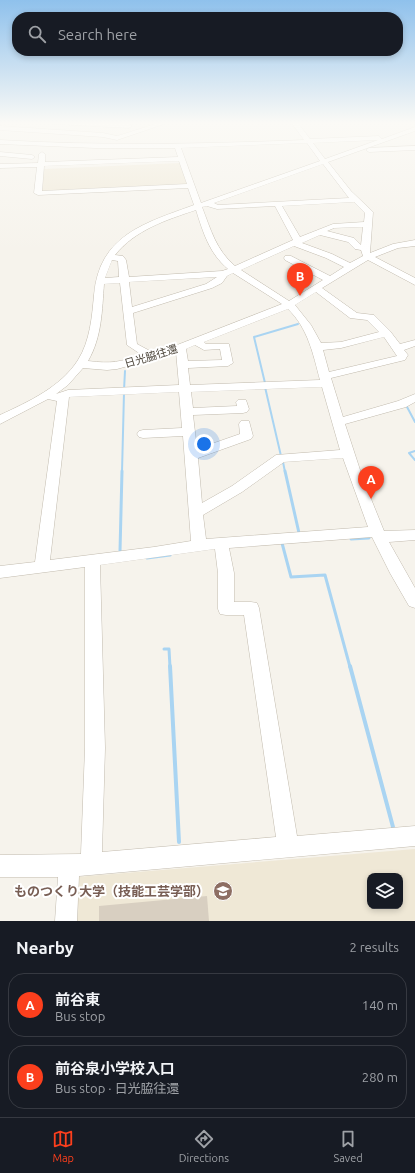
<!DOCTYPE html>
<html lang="en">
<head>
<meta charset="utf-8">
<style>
	:root { --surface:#171b24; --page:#242831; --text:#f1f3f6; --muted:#9ea1a6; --line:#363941; --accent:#fc3f1d }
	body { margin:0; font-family:Ubuntu,"Noto Sans JP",sans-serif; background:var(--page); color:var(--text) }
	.controls { position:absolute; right:12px; bottom:12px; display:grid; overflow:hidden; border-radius:8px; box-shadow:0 2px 6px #0003 }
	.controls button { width:36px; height:36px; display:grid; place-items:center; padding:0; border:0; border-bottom:1px solid var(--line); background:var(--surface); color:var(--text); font:20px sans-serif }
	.you { position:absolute; left:204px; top:444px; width:14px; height:14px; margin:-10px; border:3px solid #fff; border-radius:50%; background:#1a73e8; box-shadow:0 0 0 6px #1a73e833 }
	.badge { display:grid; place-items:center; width:26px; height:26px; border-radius:50%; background:var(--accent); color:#fff; font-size:13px; font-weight:700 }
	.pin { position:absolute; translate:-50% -33px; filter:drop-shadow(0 1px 2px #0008) }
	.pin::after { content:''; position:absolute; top:21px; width:14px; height:12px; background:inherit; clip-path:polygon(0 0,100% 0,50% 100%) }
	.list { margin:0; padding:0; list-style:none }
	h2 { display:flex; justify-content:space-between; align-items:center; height:52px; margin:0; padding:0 16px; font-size:17px }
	h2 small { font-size:13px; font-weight:400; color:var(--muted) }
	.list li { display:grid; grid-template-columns:26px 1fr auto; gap:12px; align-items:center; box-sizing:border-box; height:64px; margin:0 8px 8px; padding:0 8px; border:1px solid var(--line); border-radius:16px }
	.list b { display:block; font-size:15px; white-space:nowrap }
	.list p { margin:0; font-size:13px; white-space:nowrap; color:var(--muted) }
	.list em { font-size:13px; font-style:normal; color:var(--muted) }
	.icon { flex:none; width:22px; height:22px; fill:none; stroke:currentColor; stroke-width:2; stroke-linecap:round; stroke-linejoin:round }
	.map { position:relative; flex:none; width:415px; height:921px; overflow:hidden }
	.search { position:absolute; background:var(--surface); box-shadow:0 2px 6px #0003; left:12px; right:12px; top:12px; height:44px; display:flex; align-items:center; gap:10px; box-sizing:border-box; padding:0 14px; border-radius:16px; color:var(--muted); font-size:15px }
	.sheet { height:196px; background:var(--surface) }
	nav { display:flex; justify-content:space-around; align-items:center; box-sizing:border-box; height:56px; border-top:1px solid var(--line); background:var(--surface); font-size:11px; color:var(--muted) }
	nav a { display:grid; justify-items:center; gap:2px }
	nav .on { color:var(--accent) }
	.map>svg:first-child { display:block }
	.education { fill:#efe8d6; fill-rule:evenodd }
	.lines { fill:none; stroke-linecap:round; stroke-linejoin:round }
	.stream-far3 { stroke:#a9d4f2; stroke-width:1.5 }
	.stream-far2 { stroke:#a9d4f2; stroke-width:2 }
	.stream-far1 { stroke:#a9d4f2; stroke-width:3 }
	.stream { stroke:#a9d4f2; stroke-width:4 }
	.building { fill:#d8cfc1 }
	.minor-casing { stroke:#c2bbae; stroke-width:1 }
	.minor { fill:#fff; fill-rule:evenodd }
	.labels { text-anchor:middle; stroke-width:4; stroke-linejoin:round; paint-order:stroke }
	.street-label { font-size:11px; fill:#4b4439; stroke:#fff }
	.near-education-label { font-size:13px; font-weight:bold; fill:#785e54; stroke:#fff; text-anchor:end }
</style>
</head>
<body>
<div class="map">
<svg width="415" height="921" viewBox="0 0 415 921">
	<rect width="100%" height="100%" fill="#f6f3ec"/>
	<path class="education" d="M180,163L188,184L40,192L44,169Z
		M415,849V921H74L76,877ZM370,876H400V906H370Z"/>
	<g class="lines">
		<path class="stream-far3" d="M411,122L415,125"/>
		<path class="stream-far2" d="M265,383L254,337L298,324
			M265,387L281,456
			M124,390L125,371
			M406,405L415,422
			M415,451L409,453L415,460
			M283,462L285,472
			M122,472L124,393"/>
		<path class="stream-far1" d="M285,471L299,533
			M351,539L369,538
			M282,543L291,577L325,575L350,667
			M120,551L122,471
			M147,558L170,555
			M164,649H169L170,667"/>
		<path class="stream" d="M170,666L179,842
			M350,666L393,827"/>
	</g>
	<path class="building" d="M207,896L209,921H99V906Z"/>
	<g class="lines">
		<defs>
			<path id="minor" d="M52,122H80L129,124L132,126L129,128L55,124Z
				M162,122H170L117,140L103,137L0,130V126L103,133L117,136Z
				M291,122H297L310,139L379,136L382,139L415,127V131L328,162L351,191L373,212L370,253L393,244L415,240V246L398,248L375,257L415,278V285L368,260L322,288L357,313L374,315L390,331L400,344L415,340V346L404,350L408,355L405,360L331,378L343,417L398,401L415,394V402L406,407L345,424L363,479L384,531L415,530V540L389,542L415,588V608L409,606L390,573L372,537L229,548L234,573V602H251L257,603L259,608L297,836L415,826V846L79,876L77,921H55L58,877H0V855L81,854L85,748V567L0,578V566L35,562L57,401L48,399L0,424V415C28,402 61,387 78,360C90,341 92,317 94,295C99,235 145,223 194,205L188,188L38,195L34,193L37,167L0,168V164L38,163L39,154L42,152L45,154V162L178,157L175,148H95L0,144V140C102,146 202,144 304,140ZM378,140L325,159L313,143ZM307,143L320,161L201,203L181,148ZM179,161L187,184L42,191L44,166ZM323,164L349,198L218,205L214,203ZM354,202L365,213L364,222L333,224L300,237L282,206ZM207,206L217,209L275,206L293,240L235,266C216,250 211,230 202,207ZM196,210C203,232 209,253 228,269L222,271L129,277L126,260L123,256L115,255C135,230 166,220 196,210ZM363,227L361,245L354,238L327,231L334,228ZM320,235L348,242L355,249L361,250L363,256L350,263L332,254L302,243ZM294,246L326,258L344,267L330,276L291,256H285L284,258L285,260L323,280L289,301L241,270ZM112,260L118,261L119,277L105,278ZM233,273L282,304L177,345L152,352L137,344L133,313L212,288L222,283L227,276ZM217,277L206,284L132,307L129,282ZM120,283L127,345L142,355C119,362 112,364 88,361C102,337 102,310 104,284ZM316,292L350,318L367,320L379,332L341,342L321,343L311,325L295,305ZM288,309C308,328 313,354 320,380L190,385L188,368L228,366L233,363L229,344H206L204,342ZM384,337L397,356L329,372L323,350L341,348ZM195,345L204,350L220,349L222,360L188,361L186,349ZM176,352L179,385L68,390L56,394L68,385L83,368L107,370L117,369L150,360L157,359L158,357ZM322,387L340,450L276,455L232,486L202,503L198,458L251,439L253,436L249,421H241L239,424L240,434L197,449L193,415L243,413L247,412L249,409L246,400H238L236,402L237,406L193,408L191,392ZM179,392L182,428L143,430L139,431L137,434L139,437L143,438L183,436L191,541L154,547L50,560L69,397ZM343,458L368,527L206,539L203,515L242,492L284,462ZM215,549L218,573V609L220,614L226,615H244L276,837L102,852L105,748L100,565Z
				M415,146V150L369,152L366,150L369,148Z
				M0,152L32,155L35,157L32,159L0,156Z"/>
		</defs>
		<use href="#minor" class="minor-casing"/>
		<use href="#minor" class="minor"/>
	</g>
	<linearGradient id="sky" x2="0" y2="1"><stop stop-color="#8fc1ec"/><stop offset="0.49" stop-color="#fbfaf6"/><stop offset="1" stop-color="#fbfaf6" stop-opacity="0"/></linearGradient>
	<rect width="415" height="251" fill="url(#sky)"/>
	<defs>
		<symbol id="university-disc" viewBox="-11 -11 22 22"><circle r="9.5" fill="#8d6e63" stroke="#fff"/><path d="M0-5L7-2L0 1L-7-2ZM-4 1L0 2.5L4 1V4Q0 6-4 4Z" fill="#fff"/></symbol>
	</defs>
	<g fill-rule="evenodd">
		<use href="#university-disc" x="212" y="880" width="22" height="22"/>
	</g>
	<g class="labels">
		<g class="street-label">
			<text transform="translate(151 356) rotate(-17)" y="4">日光脇往還</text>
		</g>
		<g class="near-education-label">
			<text x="209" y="896">ものつくり大学（技能工芸学部）</text>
		</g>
	</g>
</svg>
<div class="controls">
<button><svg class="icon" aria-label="layers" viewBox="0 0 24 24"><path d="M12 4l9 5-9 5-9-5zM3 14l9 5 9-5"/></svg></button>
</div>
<div class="you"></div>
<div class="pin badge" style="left:371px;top:499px">A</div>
<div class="pin badge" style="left:300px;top:296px">B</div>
<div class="search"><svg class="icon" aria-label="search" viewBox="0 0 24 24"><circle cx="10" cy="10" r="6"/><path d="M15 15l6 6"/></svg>Search here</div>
</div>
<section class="sheet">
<h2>Nearby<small>2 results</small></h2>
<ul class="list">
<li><span class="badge">A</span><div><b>前谷東</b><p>Bus stop</p></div><em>140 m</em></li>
<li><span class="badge">B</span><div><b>前谷泉小学校入口</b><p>Bus stop · 日光脇往還</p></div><em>280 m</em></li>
</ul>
</section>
<nav>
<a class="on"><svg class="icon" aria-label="map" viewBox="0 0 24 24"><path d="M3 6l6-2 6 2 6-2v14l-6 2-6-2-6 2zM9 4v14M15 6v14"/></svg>Map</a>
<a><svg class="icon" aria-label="directions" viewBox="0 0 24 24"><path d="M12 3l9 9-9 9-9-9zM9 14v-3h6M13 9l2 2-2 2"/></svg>Directions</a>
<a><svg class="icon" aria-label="saved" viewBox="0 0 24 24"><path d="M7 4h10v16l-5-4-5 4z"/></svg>Saved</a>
</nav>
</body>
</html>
